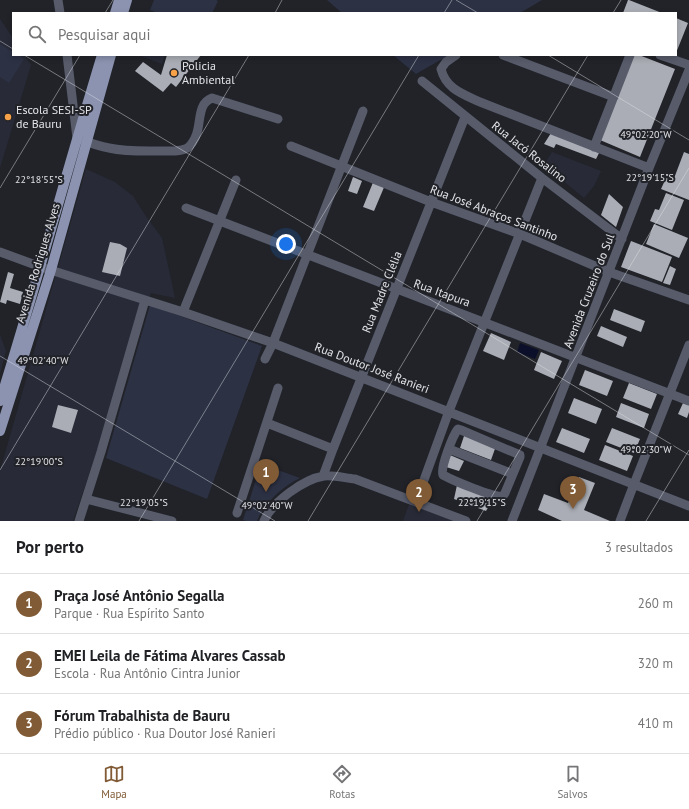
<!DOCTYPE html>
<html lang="pt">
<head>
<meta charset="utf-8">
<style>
	:root { --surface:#fff; --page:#f6f6f6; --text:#202124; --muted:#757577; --line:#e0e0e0; --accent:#815b35 }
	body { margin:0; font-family:"PT Sans",sans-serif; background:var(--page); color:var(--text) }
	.you { position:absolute; left:286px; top:244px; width:14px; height:14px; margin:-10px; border:3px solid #fff; border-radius:50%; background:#1a73e8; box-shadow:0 0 0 6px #1a73e833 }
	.badge { display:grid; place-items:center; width:26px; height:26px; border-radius:50%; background:var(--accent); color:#fff; font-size:13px; font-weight:700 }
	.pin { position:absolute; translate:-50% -33px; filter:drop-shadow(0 1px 2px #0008) }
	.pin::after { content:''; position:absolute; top:21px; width:14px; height:12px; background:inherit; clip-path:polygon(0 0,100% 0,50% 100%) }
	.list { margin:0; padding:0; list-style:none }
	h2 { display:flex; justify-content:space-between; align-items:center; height:52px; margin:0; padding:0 16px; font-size:17px }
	h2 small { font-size:13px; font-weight:400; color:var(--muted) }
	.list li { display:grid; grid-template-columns:26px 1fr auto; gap:12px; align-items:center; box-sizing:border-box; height:60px; padding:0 16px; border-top:1px solid var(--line) }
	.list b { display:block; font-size:15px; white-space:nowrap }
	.list p { margin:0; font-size:13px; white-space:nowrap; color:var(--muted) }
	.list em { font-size:13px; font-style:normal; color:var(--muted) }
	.icon { flex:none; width:22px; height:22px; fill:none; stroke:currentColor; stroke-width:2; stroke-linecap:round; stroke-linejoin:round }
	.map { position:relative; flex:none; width:689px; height:521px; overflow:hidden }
	.search { position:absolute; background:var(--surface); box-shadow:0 2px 6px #0003; left:12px; right:12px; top:12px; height:44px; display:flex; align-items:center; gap:10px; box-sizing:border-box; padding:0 14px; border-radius:0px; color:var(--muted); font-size:15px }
	.sheet { height:232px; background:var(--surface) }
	nav { display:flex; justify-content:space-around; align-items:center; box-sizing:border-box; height:56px; border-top:1px solid var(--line); background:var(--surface); font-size:11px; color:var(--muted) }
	nav a { display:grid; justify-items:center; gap:2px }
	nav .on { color:var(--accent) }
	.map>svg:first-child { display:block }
	.built { fill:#282b37 }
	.green { fill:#2c3144 }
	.water { fill:#0b0f29 }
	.building { fill:#aaadb5 }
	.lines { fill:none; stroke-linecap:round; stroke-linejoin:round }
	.minor { stroke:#575b6a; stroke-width:9 }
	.major { stroke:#8b93b0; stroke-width:10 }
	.ticks { fill:none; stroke:#e2e4e8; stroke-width:1; stroke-opacity:0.45 }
	.poi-dot { fill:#f7a149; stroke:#212329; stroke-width:1.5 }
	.labels { text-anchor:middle; stroke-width:4; stroke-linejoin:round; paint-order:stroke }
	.poi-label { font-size:12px; fill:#e2e4e8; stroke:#212329; text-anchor:start }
	.street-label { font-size:12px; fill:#e2e4e8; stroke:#212329 }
	.ticks-label { font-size:10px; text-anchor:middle; fill:#e2e4e8; stroke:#212329; stroke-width:4; stroke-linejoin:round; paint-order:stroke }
</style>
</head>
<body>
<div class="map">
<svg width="689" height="521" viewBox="0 0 689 521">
	<rect width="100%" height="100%" fill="#212329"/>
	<path class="built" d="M0,19L13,38V55H24L31,65L0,168Z
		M139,55H165L162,64Z
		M552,152L601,171L594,186L584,198L544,165Z
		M86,169L115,182L133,196L145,215L162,238L175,298L151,293L73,521H0V471Z
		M0,335L6,351L0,374Z
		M409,504L454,521H403Z"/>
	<path class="green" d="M154,0H216L218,1L212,13H157L150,10Z
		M327,0H542L520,13H342Z
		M0,44L13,52V55H18L24,59L9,83L0,77Z
		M393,55H449L416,74Z
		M150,305L262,346L207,499L106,458Z
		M261,464L300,478C282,487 265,502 257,521H246L243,520Z"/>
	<path class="water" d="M520,343L539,350L535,359L517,352Z"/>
	<path class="building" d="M628,0H629L662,13H623Z
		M676,18L688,23L676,53Z
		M167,55H201L176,87L171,83L163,92L135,71L143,62L161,75Z
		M634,55H639L675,69L640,157L600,140Z
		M551,133L599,153L596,159L556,144L554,148L544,144Z
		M684,152L689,154V200L661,189L666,178L673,181Z
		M353,177L362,181L357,194L348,191Z
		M374,180L385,185L374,211L363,207Z
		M666,193L684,200L672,230L650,221L655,209L659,210Z
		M609,194L623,207L616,227L601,215Z
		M654,224L688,238L679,258L646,244Z
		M631,241L672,257L662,282L621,267Z
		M110,242L120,244L127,248L120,276L102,272Z
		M670,266L676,269L670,285L663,283Z
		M8,272L14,274L10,288L23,292L20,304L7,300L6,304L0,302Z
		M614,309L645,321L641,332L610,320Z
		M601,326L627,337L623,347L597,336Z
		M491,333L511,342L504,360L483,351Z
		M541,352L562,361L554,379L534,370Z
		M585,370L613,381L607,396L579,385Z
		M629,383L657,394L651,409L623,398Z
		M574,398L602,409L596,424L568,413Z
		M621,403L649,414L644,428L616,417Z
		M683,403L689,405V412L687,418L678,414Z
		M58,405L78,410L71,433L52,427Z
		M562,428L590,439L584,453L556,442Z
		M612,428L640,439L634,453L606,442Z
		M465,433L496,446L491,460L460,448Z
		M605,445L633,456L627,471L599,460Z
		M450,455L464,461L459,471L446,467Z
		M579,477L595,483L584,510L610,521H562L538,510L544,494L568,503Z
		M457,485L493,499L486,511L454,499Z"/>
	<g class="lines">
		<path class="minor" d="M58,0L60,13
			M67,55L77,138C87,142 98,146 109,148C127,152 145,151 164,151C170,151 178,152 185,149C189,148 193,142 195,138C202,125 196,104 212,98L278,119
			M456,55L446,62L441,69C446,89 463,94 480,102L649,168
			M503,55L614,97
			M660,55L689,65
			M422,81L542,178L622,239
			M291,146L431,202L520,234L609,272L689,300
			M594,147L630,55
			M186,208L689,401
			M0,252L41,267L183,312L273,343L689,506
			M183,312L236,180
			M265,359L273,343L363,111
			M267,423L333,449
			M458,429L461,430L520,455V457L505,493L503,496C494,498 452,480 443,475C440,468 453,435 458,429Z
			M449,449L513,474
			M323,476L333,449L465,117
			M86,499L172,521
			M416,502L449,411L542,178
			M237,513L278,388
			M79,521L101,452L145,300
			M264,521C272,502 304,479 324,476C334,475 345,478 355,479L466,521
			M512,521L649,168L689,70
			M620,521L634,484L689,345"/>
		<path class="major" d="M115,13L119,0
			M123,13L127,0
			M0,401C36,286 67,170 102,55
			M0,431L51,270L111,55"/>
	</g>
	<path class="ticks" d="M456,0L478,13M105,13L113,0M275,13L282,0M444,13L452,0M613,13L621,0M0,41L13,49M24,55L689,455M548,55L689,140M0,188L80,55M0,356L275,521M0,470L249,55M139,521L419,55M308,521L588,55M477,521L689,168M646,521L689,450"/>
	<g class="poi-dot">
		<circle cx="174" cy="73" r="4"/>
		<circle cx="8" cy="117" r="4"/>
	</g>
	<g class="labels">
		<g class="poi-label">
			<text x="182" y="70">Policia<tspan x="182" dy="14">Ambiental</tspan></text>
			<text x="16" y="114">Escola SESI-SP<tspan x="16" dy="14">de Bauru</tspan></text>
		</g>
		<g class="street-label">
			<text transform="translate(529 152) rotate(38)" y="4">Rua Jacó Rosalino</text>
			<text transform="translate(494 213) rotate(21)" y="4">Rua José Abraços Santinho</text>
			<text transform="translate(38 263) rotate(-73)" y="4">Avenida Rodrigues Alves</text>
			<text transform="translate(589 291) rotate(-69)" y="4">Avenida Cruzeiro do Sul</text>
			<text transform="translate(382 292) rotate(-68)" y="4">Rua Madre Clélia</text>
			<text transform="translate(442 293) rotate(20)" y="4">Rua Itapura</text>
			<text transform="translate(372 368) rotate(21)" y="4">Rua Doutor José Ranieri</text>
		</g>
	</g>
	<g class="ticks-label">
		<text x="646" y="138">49°02'20"W</text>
		<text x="650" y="181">22°19'15"S</text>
		<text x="39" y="183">22°18'55"S</text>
		<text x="43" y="364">49°02'40"W</text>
		<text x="646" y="453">49°02'30"W</text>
		<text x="39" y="465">22°19'00"S</text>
		<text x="144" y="506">22°19'05"S</text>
		<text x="482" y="506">22°19'15"S</text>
		<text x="267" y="509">49°02'40"W</text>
	</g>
</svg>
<div class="you"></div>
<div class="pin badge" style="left:266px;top:492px">1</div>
<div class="pin badge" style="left:419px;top:512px">2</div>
<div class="pin badge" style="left:573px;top:509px">3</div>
<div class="search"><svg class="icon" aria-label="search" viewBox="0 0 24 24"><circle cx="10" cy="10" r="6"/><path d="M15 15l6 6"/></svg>Pesquisar aqui</div>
</div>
<section class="sheet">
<h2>Por perto<small>3 resultados</small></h2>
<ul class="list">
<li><span class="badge">1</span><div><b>Praça José Antônio Segalla</b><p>Parque · Rua Espírito Santo</p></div><em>260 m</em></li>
<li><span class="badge">2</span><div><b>EMEI Leila de Fátima Alvares Cassab</b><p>Escola · Rua Antônio Cintra Junior</p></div><em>320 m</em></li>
<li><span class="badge">3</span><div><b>Fórum Trabalhista de Bauru</b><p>Prédio público · Rua Doutor José Ranieri</p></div><em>410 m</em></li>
</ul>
</section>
<nav>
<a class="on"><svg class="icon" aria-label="map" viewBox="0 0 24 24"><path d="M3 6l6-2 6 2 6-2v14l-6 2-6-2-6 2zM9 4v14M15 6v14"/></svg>Mapa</a>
<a><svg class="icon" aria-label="directions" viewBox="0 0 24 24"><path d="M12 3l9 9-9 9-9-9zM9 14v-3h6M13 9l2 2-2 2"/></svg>Rotas</a>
<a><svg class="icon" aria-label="saved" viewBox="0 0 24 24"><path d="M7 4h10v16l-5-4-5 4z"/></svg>Salvos</a>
</nav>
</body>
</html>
